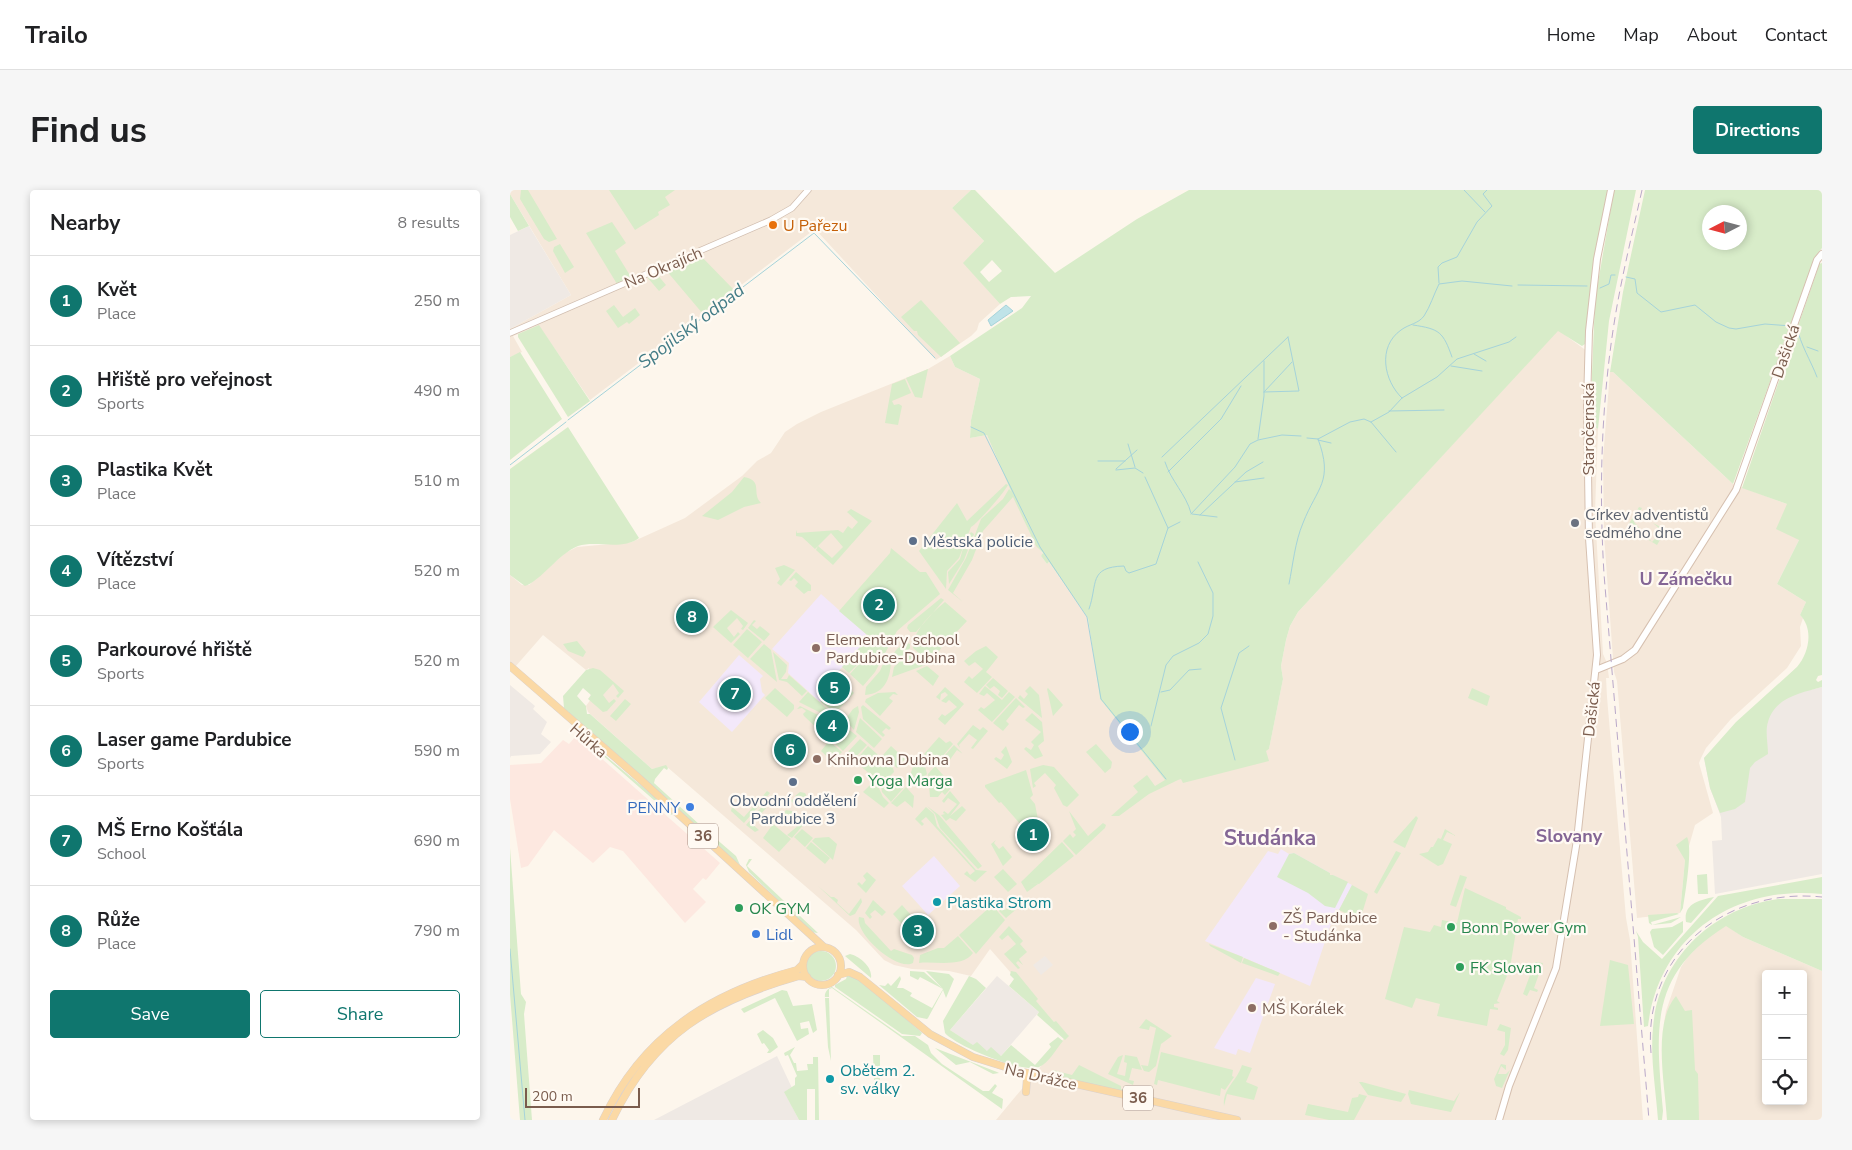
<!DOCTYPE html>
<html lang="en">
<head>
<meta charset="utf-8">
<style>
	:root { --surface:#fff; --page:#f6f6f6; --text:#202124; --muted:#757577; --line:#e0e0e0; --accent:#0f766e }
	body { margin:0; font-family:"Nunito Sans",sans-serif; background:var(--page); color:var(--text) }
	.controls { position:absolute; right:15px; bottom:15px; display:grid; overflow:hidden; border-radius:5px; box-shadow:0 2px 8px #0003 }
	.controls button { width:45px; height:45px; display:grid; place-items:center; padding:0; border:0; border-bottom:1px solid var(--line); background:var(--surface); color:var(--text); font:25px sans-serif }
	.compass { position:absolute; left:1192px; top:15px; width:45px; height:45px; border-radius:50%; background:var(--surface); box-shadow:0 2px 8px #0003; rotate:264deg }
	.scale { position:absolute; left:15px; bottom:12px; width:115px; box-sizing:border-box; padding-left:5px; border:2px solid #7a5c4d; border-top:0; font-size:14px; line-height:18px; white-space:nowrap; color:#7a5c4d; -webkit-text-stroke:4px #fffaf3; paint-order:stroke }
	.you { position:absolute; left:619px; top:541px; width:18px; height:18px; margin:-12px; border:4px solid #fff; border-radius:50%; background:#1a73e8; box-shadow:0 0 0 8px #1a73e833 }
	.badge { display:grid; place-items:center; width:32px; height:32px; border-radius:50%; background:var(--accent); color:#fff; font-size:16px; font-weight:700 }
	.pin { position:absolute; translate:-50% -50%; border:2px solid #fff; box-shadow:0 1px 5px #0006 }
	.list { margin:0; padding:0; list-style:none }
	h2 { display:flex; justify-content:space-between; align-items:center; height:65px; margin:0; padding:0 20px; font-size:21px }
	h2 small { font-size:16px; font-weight:400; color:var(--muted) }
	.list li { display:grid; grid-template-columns:32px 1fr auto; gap:15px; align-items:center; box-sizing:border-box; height:90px; padding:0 20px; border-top:1px solid var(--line) }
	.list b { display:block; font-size:19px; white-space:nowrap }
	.list p { margin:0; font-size:16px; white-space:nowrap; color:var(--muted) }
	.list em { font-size:16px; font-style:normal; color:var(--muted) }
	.actions { display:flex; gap:10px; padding:15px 20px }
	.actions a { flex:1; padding:11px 0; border:1px solid var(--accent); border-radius:5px; text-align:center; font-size:18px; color:var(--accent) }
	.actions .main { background:var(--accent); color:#fff }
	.icon { flex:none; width:28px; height:28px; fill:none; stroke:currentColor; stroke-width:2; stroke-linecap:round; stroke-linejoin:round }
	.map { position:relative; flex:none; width:1312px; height:930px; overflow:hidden; border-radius:5px }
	header { display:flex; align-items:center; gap:30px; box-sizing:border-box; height:70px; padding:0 25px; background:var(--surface); border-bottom:1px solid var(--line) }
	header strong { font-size:24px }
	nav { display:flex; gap:28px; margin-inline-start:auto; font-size:18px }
	.intro { display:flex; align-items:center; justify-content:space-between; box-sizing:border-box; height:120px; padding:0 30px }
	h1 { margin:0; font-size:35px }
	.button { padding:12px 22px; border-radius:5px; background:var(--accent); color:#fff; font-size:18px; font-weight:700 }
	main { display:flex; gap:30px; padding:0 30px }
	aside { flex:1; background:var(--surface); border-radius:5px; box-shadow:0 2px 8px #0003 }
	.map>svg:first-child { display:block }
	.residential { fill:#f5e8da; fill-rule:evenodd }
	.commercial { fill:#fde8e0 }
	.industrial { fill:#efe9e4 }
	.education { fill:#f3e8fa }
	.green { fill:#d8ecc9; fill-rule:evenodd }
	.water { fill:#bfe3e8; stroke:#a5d3da }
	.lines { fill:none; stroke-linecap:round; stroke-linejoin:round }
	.stream { stroke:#a5d3da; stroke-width:1 }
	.tertiary-casing { stroke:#d1beb0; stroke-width:7 }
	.secondary-casing { stroke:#d6c0b0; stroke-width:8 }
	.primary-casing { stroke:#dad1cd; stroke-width:8 }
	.tertiary { stroke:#fff; stroke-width:5.5 }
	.secondary { stroke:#fff; stroke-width:6 }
	.primary { stroke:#fbd9a5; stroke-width:7 }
	.rail { stroke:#b9a8c9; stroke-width:1; stroke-dasharray:8 5; stroke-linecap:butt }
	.food-dot { fill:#e8710a; stroke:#fffaf3; stroke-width:2 }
	.worship-dot { fill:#6b7280; stroke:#fffaf3; stroke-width:2 }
	.service-dot { fill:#5c6f8a; stroke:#fffaf3; stroke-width:2 }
	.education-dot { fill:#8d6e63; stroke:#fffaf3; stroke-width:2 }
	.leisure-dot { fill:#2e9e5b; stroke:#fffaf3; stroke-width:2 }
	.shop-dot { fill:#3f7fe0; stroke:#fffaf3; stroke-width:2 }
	.culture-dot { fill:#0f9aa8; stroke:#fffaf3; stroke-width:2 }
	.labels { text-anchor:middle; stroke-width:4.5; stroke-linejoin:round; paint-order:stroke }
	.shield { fill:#fffaf3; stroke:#a28b7f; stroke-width:1 }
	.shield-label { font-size:15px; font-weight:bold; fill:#7a5c4d }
	.food-label { font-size:16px; fill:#c56008; stroke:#fffaf3; text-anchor:start }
	.street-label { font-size:16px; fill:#7a5c4d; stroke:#fffaf3 }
	.worship-label { font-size:16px; fill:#5b616d; stroke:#fffaf3; text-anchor:start }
	.service-label { font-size:16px; fill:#4e5e75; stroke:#fffaf3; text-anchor:start }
	.education-label { font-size:16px; fill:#785e54; stroke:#fffaf3; text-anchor:start }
	.leisure-label { font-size:16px; fill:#27864d; stroke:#fffaf3; text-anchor:start }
	.shop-label { font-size:16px; fill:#366cbe; stroke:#fffaf3; text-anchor:end }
	.culture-label { font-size:16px; fill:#0d838f; stroke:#fffaf3; text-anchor:start }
	.water-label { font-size:18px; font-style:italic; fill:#437c86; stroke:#fffaf3 }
	.neighbourhood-label { font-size:18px; font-weight:bold; fill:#846695; stroke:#fffaf3 }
	.district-label { font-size:21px; font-weight:bold; fill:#846695; stroke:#fffaf3 }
</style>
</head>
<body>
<header>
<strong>Trailo</strong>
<nav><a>Home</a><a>Map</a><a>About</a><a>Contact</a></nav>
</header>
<div class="intro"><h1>Find us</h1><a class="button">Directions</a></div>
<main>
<aside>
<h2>Nearby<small>8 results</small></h2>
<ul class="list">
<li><span class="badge">1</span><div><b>Květ</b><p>Place</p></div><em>250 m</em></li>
<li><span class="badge">2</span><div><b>Hřiště pro veřejnost</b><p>Sports</p></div><em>490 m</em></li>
<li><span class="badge">3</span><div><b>Plastika Květ</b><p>Place</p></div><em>510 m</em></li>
<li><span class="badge">4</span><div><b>Vítězství</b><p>Place</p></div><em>520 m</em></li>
<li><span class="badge">5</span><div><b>Parkourové hřiště</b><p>Sports</p></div><em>520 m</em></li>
<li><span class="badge">6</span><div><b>Laser game Pardubice</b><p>Sports</p></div><em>590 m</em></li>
<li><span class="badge">7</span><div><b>MŠ Erno Košťála</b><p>School</p></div><em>690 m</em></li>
<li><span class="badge">8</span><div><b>Růže</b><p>Place</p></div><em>790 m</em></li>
</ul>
<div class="actions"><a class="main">Save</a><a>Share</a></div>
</aside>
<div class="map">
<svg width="1312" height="930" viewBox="0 0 1312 930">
	<rect width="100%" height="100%" fill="#fdf6ec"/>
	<path class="residential" d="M0,0H461L442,18L474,51L454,73L490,114L469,133L467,140L461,146L426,170L305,39L80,210L29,136L3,146L12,162L0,167V139L61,105L0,4Z
		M1048,140L1081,164L1080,233L1088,239L1085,322L1093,464L1097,473L1099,488H1096L1097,507L1116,728L1120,750L1133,930H486L556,846L480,759L461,786L439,781L402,779L384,775L374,770L346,740L156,576L142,579L78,522L76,516L81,509L79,478L76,480L33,445L5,477L0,472V385L12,395H19L55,363L67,357L122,352L175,328L232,286L247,271L261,263L275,242L287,234L311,222L418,179L440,166L445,177L470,189L461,230L460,248L477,245L524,352L533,364L531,366L537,374L539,372L578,428L590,509L695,583L759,559L773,489L771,476L776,450L780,436L788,422Z
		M1100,182H1103L1223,294L1277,314L1289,350L1267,394L1296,412L1290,425L1293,428L1290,437L1291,456L1277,478L1221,529L1196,558L1191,568L1189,573L1203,623L1185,635L1175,670L1170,723L1127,728L1107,491L1104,482L1094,345L1096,341L1094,339L1093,269Z
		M1216,735L1233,747L1312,781V930H1158L1154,833L1156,821L1171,777L1177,768L1193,751ZM1256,784H1293V911H1256Z"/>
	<path class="commercial" d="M66,546L210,673L196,690L193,688L183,699L196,712L175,733L113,661L100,657L83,673L44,640L18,676L11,678L0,609V575L31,573L53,550L59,554Z"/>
	<path class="industrial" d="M19,36L61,105L0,139V45Z
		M1287,477L1300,500L1312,497V684L1205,704L1202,651L1212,650L1211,627L1200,598L1194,568Z
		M0,495L25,516L23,519L37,532L31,544L41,552L30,564L1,566L0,568Z
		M535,766L543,775L531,785L523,775Z
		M487,786L529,822L491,866L464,856L440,840Z
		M267,866L282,898L275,903L289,930H144Z"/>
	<path class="education" d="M311,404L356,444L358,448L311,501L316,506L310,512L278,483L279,473L262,459Z
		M229,465L253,486L250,489L252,502L255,505L222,542L189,512Z
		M771,659L779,664L784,663L820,683V685H823L842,695L829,720L826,719L800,796L695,751L758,661L768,664Z
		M424,666L450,696L418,725L392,696Z
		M746,788L765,794L740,863L728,859L726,865L704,858Z"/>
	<path class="green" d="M11,0H18L47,49L39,52L34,49L10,9Z
		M99,0H165L155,7L160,15L148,22L149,25L125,40Z
		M461,0H465L545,83L627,29L679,0H1098L1085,63L1075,154L1072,156L1048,141L788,422L780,436L776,450L771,476L773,489L759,559L756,561L759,571L673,593L671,589L668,590L639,604L609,626H601L628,602L623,596L637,585L645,596L655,590L590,509L578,428L539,372L537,374L531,366L533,363L526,356L503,307L473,341L462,370L443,403L453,412L438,400L456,368L471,329L493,309L499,299L501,301L477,245L460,248L461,230L470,189L445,177L440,166L512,118L521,106L501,107L490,114L453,73L474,51L442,18ZM482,70L492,81L479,92L470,82Z
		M1104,0H1126L1099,131L1088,239L1080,233L1085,110Z
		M1135,0H1312V58L1305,67L1223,294L1103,182H1100L1113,102ZM1230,22V52H1200V22Z
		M0,4L19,36L8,41L0,27Z
		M102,32L116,53L105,61L121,87L107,94L76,43Z
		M50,54L64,77L55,83L43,61L44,57Z
		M189,64L225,101L193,124L155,79Z
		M1312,73V485L1308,486L1306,490L1308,492L1312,490V497C1291,503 1265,507 1258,532C1255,541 1258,554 1258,564L1245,572L1240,578L1235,612L1225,619L1210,623L1200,598L1194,568L1226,532L1287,477C1299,463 1304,439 1290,425L1296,412L1267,394L1289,350L1266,339L1277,314L1232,298L1306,84L1309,74Z
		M146,83L156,95L149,101L137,87Z
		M411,110L450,153L431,167L408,145L407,141H404L391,127Z
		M104,115L113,127L125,118L130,125L119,134L117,132L108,138L96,121Z
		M29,135L80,211L58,227L8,147V144Z
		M10,162L52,229L0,270V167Z
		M418,179L412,208L405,207L396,188Z
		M395,189L401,203L382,211L384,215L389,214L392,216L388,235L375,233L382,194Z
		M58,237L129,348C111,361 87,350 68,356C48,364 32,390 15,396L0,385V279Z
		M234,287C254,291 241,303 251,313L234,317L208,330L192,326L222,302Z
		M496,294L498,295C494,303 467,334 461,337L449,368L437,381L436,399L409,361L447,313L457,331Z
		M1129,317L1132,318L1124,332L1142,352L1152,341L1143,333L1156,340L1147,355L1117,337Z
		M341,319L362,331L323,375L306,360L308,356L322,368L333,357L321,343L305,359L292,347L286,346V340L287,343L328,340L333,343L338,336L342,339L348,332L337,322Z
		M461,342L464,344L454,370L439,394L438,382L450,369L455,351Z
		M381,358L410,382H416L430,404L387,441L365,482L353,496L340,484L355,467L339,483L332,477L358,448L356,444L329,421L380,363Z
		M274,375L285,380L271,396L267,393L270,389L265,378Z
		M286,382L301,395V401H298L294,404L285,396L288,392L284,388L281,391L279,390Z
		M431,408L434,410L406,442H400L397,438L398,435Z
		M435,412L457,431L437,452L436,451L425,467L423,466L420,473L403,458C402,441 423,422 435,412Z
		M221,420L238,433L233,440L231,439L233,436L227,428L217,438L224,447L228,442L230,444L221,453L203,437Z
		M244,430L246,431L242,435L247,439L250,436L260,444L254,451L238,438Z
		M237,439L252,452L238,468L223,455Z
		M67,451L76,462L73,467L58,461L53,454Z
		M397,453L400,454V458L383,475C382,463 385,458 397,453Z
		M254,454L261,460L267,492L240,469Z
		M476,456L488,467L476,482L482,487L467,503L454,492L459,486L462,489L473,479L465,472L459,476L454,471L466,461Z
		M402,460L418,474L382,487L384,477Z
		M263,462L277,475L276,482L271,489H277L279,485L297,501L292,506L277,492L269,490Z
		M376,467L381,469C381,486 376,504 355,505L356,497L370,481Z
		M417,476L429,486L423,496L406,481Z
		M83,478L90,480L114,501L108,508L106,506L109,503L103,494L93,505L99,513L104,509L106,511L97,521L93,522L78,509L81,505L73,498L67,506L76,516L77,524H80L142,579L156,575L158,578L157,580L154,578L145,589L144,593L190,635L181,633L54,518L53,506L76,480Z
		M327,486L344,503L325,523L311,512Z
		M483,488L498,501L492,508L488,505L490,501L484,496L480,499L476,495Z
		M475,496L492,510L499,502L505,507L482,532L468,520L471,517L474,519L485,510L477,503L474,506L469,504Z
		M520,496L529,505L532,528L508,508L510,505L514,509L518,504L515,501Z
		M435,497L454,514L435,535L428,529L432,524L435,526L447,517L439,510L436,513L431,511L438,505L435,502L431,504L430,510L426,507Z
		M265,498L284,515V519L277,527L255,508Z
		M538,498L553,515L543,526L537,499Z
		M962,498L980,506L977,516L958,508Z
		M298,502L323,524V525L317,526L289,512Z
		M385,502L388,505L383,504L379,508L383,511L370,526L355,512L356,509L368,503Z
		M506,508L515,517L513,518L509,515L496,531L499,534L493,541L483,533Z
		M115,509L121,514L106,531L100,526Z
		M353,515L381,538L379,540L376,538L372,542L375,545L373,547L353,529L351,517Z
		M290,516L316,529L319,534L312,543L294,526L293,524L296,521L292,518L287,519Z
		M348,516L349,522L344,540L335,530L343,519Z
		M522,523L532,532L534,551L528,556L533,566L525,569L514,559L516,557L521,560L524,555L521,552L531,542L515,530Z
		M350,528L372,549L364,558L346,542Z
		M331,533L347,546L333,561L318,547Z
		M463,535L470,540L473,537L478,541L463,559L461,558L467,550L459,544L449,555L450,558L447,554Z
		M65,541L67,542L164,623L161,625Z
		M429,547L436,553L440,551L443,554L432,567L420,568L422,565L419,562L416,566L414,564Z
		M350,549L357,555L343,570L336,564Z
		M319,551L332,562L323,572L311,561Z
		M586,554L602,572L601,578L595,583L576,562Z
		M444,555L453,564L447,560L434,578L431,575L429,578L426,575Z
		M358,556L383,578L384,582L378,588L362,586L347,573L346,570Z
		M381,556L395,569L387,578L373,565Z
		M496,556L502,572L497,579L484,569L486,567L491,570L494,565L491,562Z
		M412,565L417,584L406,596L399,589L403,576Z
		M533,575L544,577L569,605L557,617L553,615L544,598L546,595L535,583L524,593L526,596L523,598L520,579Z
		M425,576L434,586L433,591L441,598L435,605L432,602L428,607H420L418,584Z
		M516,580L523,605L520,608L525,614L529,635L519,644L491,612L489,613L475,597V595Z
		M365,590L373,607L379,613L374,618L353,602Z
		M370,590L393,596L394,597L381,612L372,602Z
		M396,597L404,606L403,618L395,611L387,617L381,613Z
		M257,601L260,603L234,633L221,621L222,617L234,627Z
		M440,601L450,613L440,626L452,616L456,620L446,631L440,628L436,631L431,625L435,624L433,623L434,621L438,624L447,614L438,608L434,613L432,611Z
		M290,602L295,603L299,610L293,617L288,618L281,611L282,609L284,611L287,608L285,606Z
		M262,605L265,608L242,634L249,640L245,642L236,635Z
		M417,616L429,625L472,676L468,679L430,638L425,624Z
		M416,617L424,624L427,636L466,680L477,681L465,692L454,684L457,681L460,685L465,681L416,627L411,631L414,634L412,636L405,629Z
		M276,620L282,621L295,633L282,648L277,645L289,635L281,628L275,631L270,627Z
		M559,621L578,646L593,633L596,635L595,638L566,665L553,651L560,644L563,648L566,645L563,642L566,639Z
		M906,626L908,628L895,658L883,652Z
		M263,634L281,649L269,662L253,648Z
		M292,639L303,648L295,657L284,647Z
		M935,639L946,646L937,642L933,650L942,654L933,674L928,676L909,664L918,662L921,657H923L928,648L931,649Z
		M197,641L226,666L230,675L194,644Z
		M319,647L327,654L323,670L302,651L305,648Z
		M1177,647C1183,658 1175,705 1173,718L1170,723L1175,670L1166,655Z
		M486,650L484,653L489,659L493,656L502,667L493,676L481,654Z
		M301,652L320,668L315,674L296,658Z
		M552,652L564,666L529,694L513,692L528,694L517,702L511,692Z
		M0,658L11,804L16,812L14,824L22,930H10L0,804Z
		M886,661L891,663L867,704L864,702Z
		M784,663L820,683V685H823L838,692L825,718L815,716L798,703L767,687L779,664Z
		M239,669H242L237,676L308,743L301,742L239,682L236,675Z
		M493,679L507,694L498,702L484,687Z
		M357,682L366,690L356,703L347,694L349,692L352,695L356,690L353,686Z
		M1197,684L1198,704H1188L1187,685Z
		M950,685L957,687L946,717L940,715Z
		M1312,687V704C1224,695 1149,746 1138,836L1134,837L1128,747L1126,741L1133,752L1152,769L1208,706Z
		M842,695L858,704L850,730L829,720Z
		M308,696L321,707H324L328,710L327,713L339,724L351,708L352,712L345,724L340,726Z
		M955,698L996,717V719L1011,727V729H1008L1000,778L987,811L990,813L984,814V817L988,818V820L980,819L977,836L927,826L930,814L906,808L902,818L875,809L894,737L920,742L924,735L931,737L932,730L947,733Z
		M1204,707L1181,733L1176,732C1173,714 1189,710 1204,707Z
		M500,708L509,717L496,728L489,721L492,717L495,720L502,714L497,709Z
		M1268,709H1312V781L1233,747L1216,736C1138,785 1146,840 1153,921L1152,930H1148C1146,900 1140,868 1143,838C1148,770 1202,718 1268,709Z
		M363,710L376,722L372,726L365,720L360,724L362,727L360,729L355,723Z
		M392,715L401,725L391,733L383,724Z
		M482,715L495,730L466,764L449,745Z
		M1167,723L1169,724L1141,732L1142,735L1171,727L1161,733L1142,735L1139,733L1138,725Z
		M349,727L354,728L355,733L381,761L384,759L402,765L404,768L403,773C387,782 344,743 349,727Z
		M1173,731V742L1153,765L1144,757L1140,742L1142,739L1162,737Z
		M499,736L513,751L510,754L517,762L509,769L513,775L508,771L506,773L510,778L508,779L494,764L506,754L498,745L492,750L489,747Z
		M448,746L463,763C452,778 426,771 409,773L410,765L428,758H434Z
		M699,754L733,767L731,773L700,756Z
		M296 776a15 15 0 1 1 30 0a15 15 0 1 1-30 0Z
		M340,764C349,766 363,777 361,788L335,766Z
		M734,768L770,783L768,786L732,773Z
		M1100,770L1118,775L1124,834L1090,836Z
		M1025,772L1033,773L1024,798L1028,800L1027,802L1020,800L1017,806L1013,804Z
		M400,781L414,782L433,799L416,781L439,784L444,789L436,808L433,800L418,828L417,829L407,827L369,795L375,796L378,793L381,796L390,786L391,789L387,798H393L402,803L400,806L422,818L433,799L410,787L408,790L400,786Z
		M501,781L506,782L528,809L526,811L544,832L546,831L557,844L559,846L555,850L527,825L529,822L499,796L504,789L500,785Z
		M338,783L344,785L410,841L412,843L410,846L392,844L325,797V795L336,789Z
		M459,786L466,789L476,798L440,840L463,855L467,852L477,861L481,857L491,866L501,855L525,875L541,857L539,854L548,847L553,851C546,859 538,874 529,877C514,884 446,856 435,843L433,831Z
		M322,797L392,846H405L418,855L421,863L432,874L473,901H479L485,894L487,896L482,903L493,909L492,919L322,798L319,799V807H315C314,803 318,798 322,797Z
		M272,800L277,801L283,816L302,814L307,840L303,843L299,831L290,833L291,839L298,838L299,844L287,851L265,808L234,823L231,819Z
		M1166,806L1175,821L1182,820L1185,880L1188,884L1189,930H1157C1155,894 1142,834 1166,806Z
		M315,808H319L321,871L318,857Z
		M636,829L662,846L651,854L646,876L639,882L634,881L631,875L638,876L646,838L640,836L639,840L629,838Z
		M990,834L1001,838L998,860L994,866L990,864L995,855V842L987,840Z
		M253,840L263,848L268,857L260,863H257L259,860L254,853L252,854L247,844Z
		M285,857L280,865L284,873H286L287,881L298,880L297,874H303V867H308L309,930H305V899H297V930H289L274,902L285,895V888L287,886L278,865L275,866L274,863Z
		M425,858L487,882L489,883L483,884L460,872L446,875Z
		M651,862L723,880L722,886L724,887L715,900L711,898L710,906L648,890L647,895L644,894Z
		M363,865H370V890H364Z
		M613,865L607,884L615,886L617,873L614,872L615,865L627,867L632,880L622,878L619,890L624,891L623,895L598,884L608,867Z
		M991,874L996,875V880L991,876L988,884H996L1000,880L992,898L986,896L984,889Z
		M569,875L611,896V899L634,904V906L540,885L543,880L562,885Z
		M732,875L742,878L736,892L748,897L744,910L717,904L714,916C712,899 727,891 732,875Z
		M849,892H852L896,904L891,912L858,905Z
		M899,900L944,911L950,902L941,922L901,914L898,904Z
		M849,904L857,906L844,930H819L795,925L798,914L838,922L842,908L848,907Z"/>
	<path class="water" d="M496,115L503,121L481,136L478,130Z"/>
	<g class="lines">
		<path class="stream" d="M954,0L975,22
			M1116,87L1125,89L1127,103L1151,122L1185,115L1206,132L1219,138L1226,139L1255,134L1281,136
			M929,93L928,77L932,73L947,67L967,32L982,16L973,4L977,0
			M1008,95L1077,96
			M1090,98L1099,94L1101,85H1105
			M903,135C930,139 933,142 942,167
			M1287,137C1290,154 1301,171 1307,187
			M1297,157L1308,161
			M964,164L976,171
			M941,176L972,181
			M754,202L789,201L778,147
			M754,202L782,172
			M892,208C874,191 867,157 891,140C899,134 908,134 914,126C920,117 924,104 929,94L952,91L1002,96
			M879,221L934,220
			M58,230L304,43L425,168
			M861,232L879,222L892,208L927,187L947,169L999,152L1006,147
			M461,237L474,243L530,357L577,427L591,509L656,589
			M797,248L808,249L840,232L854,229L861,232L886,262
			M748,249L754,206V171
			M808,250L821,253
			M618,254L625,277
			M652,267L778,147
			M588,271H615
			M655,272C661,291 676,304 681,323
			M0,275L56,232
			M606,279L627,260
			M606,280L625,278L633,283
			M658,282L711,229L731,196
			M635,287L658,338
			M725,292L754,288
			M681,324L725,277L740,254L748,250L772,245L791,246
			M682,324L707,327
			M690,325L736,282L753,272
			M779,394C783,374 785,352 793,333C807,297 824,292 808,249
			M579,419C588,394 578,377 614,376L616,381L619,383L646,374L658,338L670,332
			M651,502L660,500L679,480L691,479
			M641,536L656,475L663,466L689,453L698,444L703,426V403L688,372
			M725,570L711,518L729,463L739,456
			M0,759L15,930"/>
		<defs>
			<path id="tertiary" d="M0,143L261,30L282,18L298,0"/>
			<path id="secondary" d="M1086,480L1113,469L1125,460L1226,300L1307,70L1312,64
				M989,930L999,896L1046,778L1067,650L1087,465L1079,348L1077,214L1079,141L1087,69L1101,0"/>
			<path id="primary" d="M0,476L130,589L314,757
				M293 776a19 19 0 1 1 38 0a19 19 0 1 1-38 0Z
				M328,785L339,782L350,787L420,844L463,867L508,881L727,930
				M510,882L517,888L516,902
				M93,930C132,846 200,803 287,780L293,774
				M102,930C143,844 201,811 289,786L297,787"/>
		</defs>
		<use href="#tertiary" class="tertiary-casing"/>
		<use href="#secondary" class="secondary-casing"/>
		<use href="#primary" class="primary-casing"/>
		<use href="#tertiary" class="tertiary"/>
		<use href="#secondary" class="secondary"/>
		<use href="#primary" class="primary"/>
		<path class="rail" d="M1132,0C1122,45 1111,89 1104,134C1091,217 1089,301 1094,384L1139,930
			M1141,863C1132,763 1217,697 1312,707"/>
	</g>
	<circle class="food-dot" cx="263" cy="35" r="5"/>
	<circle class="worship-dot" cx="1065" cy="333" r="5"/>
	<g class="service-dot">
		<circle cx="403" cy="351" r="5"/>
		<circle cx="283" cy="592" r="5"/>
	</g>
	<g class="education-dot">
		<circle cx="306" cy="458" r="5"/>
		<circle cx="307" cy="569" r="5"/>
		<circle cx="763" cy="736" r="5"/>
		<circle cx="742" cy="818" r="5"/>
	</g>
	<g class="leisure-dot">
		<circle cx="348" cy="590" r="5"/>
		<circle cx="229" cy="718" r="5"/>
		<circle cx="941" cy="737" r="5"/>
		<circle cx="950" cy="777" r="5"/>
	</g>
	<g class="shop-dot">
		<circle cx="180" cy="617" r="5"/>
		<circle cx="246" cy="744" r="5"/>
	</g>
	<g class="culture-dot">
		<circle cx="427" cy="712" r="5"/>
		<circle cx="320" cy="889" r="5"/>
	</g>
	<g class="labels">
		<g class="shield">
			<rect x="178" y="633.5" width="30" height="25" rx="4"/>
			<rect x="613" y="895.5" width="30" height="25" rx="4"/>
		</g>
		<g class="shield-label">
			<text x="193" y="651">36</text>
			<text x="628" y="913">36</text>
		</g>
		<g class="food-label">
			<text x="273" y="41">U Pařezu</text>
		</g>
		<g class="street-label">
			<text transform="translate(153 77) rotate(-23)" y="6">Na Okrajích</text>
			<text transform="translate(1275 161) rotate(-71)" y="6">Dašická</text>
			<text transform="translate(1078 239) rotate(-90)" y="6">Staročernská</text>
			<text transform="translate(1081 519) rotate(-84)" y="6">Dašická</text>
			<text transform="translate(79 550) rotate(41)" y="6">Hůrka</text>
			<text transform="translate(531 886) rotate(13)" y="6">Na Drážce</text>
		</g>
		<g class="worship-label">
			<text x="1075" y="330">Církev adventistů<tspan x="1075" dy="18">sedmého dne</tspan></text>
		</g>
		<g class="service-label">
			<text x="413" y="357">Městská policie</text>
			<text x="283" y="616" text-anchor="middle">Obvodní oddělení<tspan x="283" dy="18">Pardubice 3</tspan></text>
		</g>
		<g class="education-label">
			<text x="316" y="455">Elementary school<tspan x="316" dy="18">Pardubice-Dubina</tspan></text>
			<text x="317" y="575">Knihovna Dubina</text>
			<text x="773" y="733">ZŠ Pardubice<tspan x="773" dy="18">- Studánka</tspan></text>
			<text x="752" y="824">MŠ Korálek</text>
		</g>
		<g class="leisure-label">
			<text x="358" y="596">Yoga Marga</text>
			<text x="239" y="724">OK GYM</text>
			<text x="951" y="743">Bonn Power Gym</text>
			<text x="960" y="783">FK Slovan</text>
		</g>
		<g class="shop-label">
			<text x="170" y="623">PENNY</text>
			<text x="256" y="750" text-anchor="start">Lidl</text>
		</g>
		<g class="culture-label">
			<text x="437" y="718">Plastika Strom</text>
			<text x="330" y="886">Obětem 2.<tspan x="330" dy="18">sv. války</tspan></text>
		</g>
		<g class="water-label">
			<text transform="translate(181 136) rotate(-37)" y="6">Spojilský odpad</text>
		</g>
		<g class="neighbourhood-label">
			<text x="1176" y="395">U Zámečku</text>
			<text x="1059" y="652">Slovany</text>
		</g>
		<g class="district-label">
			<text x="760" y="655">Studánka</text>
		</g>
	</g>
</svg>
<div class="controls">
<button>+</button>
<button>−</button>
<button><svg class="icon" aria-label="locate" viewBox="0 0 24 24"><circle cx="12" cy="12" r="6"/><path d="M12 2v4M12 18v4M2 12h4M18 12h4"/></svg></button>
</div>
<svg class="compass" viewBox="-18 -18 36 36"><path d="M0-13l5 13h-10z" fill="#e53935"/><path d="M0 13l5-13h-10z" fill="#757577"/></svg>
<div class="scale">200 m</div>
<div class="you"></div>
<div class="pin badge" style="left:523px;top:645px">1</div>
<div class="pin badge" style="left:369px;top:415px">2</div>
<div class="pin badge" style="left:408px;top:741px">3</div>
<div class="pin badge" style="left:322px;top:536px">4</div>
<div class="pin badge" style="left:324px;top:498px">5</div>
<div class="pin badge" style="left:280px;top:560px">6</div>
<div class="pin badge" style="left:225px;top:504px">7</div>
<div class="pin badge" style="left:182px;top:427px">8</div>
</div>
</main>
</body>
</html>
